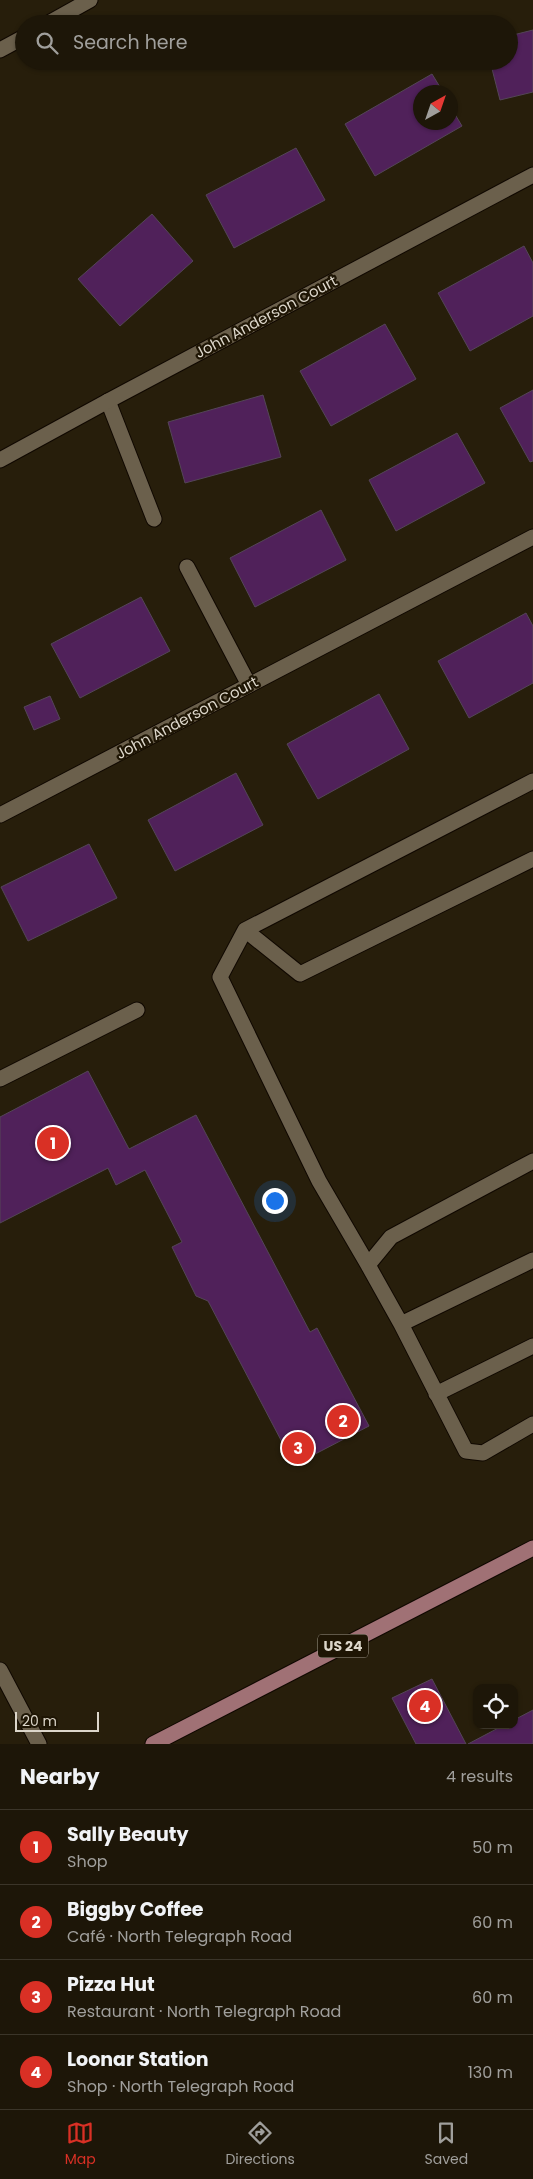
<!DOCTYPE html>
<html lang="en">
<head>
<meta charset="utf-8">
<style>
	:root { --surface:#1d1608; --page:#2a2316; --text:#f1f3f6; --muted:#a09f9c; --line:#3b3529; --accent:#d93025 }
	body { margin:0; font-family:Poppins,sans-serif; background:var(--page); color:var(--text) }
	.controls { position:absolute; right:15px; bottom:15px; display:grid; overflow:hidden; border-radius:10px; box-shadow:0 1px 4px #0004 }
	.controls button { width:45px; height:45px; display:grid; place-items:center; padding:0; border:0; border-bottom:1px solid var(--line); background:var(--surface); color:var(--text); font:25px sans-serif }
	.compass { position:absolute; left:413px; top:85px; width:45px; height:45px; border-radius:50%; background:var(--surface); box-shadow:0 1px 4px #0004; rotate:40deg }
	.scale { position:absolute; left:15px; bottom:12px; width:84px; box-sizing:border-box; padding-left:5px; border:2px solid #dcd6ca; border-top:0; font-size:14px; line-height:18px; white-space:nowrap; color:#dcd6ca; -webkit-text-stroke:4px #1e1504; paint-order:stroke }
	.you { position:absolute; left:274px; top:1200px; width:18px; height:18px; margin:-12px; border:4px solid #fff; border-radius:50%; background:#1a73e8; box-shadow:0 0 0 8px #1a73e833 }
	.badge { display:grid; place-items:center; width:32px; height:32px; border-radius:50%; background:var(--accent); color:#fff; font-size:16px; font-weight:700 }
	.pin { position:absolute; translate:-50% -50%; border:2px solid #fff; box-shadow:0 1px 5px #0006 }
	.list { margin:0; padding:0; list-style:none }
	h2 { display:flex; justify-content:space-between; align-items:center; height:65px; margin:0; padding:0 20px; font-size:21px }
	h2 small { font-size:16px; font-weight:400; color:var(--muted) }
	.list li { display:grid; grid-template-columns:32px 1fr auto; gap:15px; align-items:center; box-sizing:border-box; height:75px; padding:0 20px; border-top:1px solid var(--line) }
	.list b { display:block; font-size:19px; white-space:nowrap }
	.list p { margin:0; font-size:16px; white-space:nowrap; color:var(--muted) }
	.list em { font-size:16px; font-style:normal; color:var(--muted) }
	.icon { flex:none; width:28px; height:28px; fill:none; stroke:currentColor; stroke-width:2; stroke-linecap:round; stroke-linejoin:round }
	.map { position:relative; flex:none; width:533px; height:1744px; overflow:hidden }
	.search { position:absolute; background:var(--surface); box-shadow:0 1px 4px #0004; left:15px; right:15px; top:15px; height:55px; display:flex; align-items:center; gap:12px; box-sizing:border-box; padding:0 18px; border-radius:28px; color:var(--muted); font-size:19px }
	.sheet { height:365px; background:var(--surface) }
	nav { display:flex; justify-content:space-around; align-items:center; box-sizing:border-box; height:70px; border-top:1px solid var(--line); background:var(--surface); font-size:14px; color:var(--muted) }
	nav a { display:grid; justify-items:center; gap:2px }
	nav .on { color:var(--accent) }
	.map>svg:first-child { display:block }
	.building { fill:#50215a; stroke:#544657 }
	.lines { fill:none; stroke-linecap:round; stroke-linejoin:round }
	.lane-casing { stroke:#100800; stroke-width:17 }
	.street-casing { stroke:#100800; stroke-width:17 }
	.primary-casing { stroke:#100800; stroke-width:17 }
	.lane { stroke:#6b604c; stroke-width:15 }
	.street { stroke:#6b604c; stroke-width:15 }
	.primary { stroke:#a07175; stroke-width:15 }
	.labels { text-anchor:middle; stroke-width:4.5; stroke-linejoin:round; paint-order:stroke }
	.shield { fill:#1e1504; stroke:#a39c8f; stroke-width:1 }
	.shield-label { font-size:14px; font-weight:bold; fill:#dcd6ca }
	.street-label { font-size:15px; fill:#dcd6ca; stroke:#1e1504 }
</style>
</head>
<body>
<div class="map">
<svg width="533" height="1744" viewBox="0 0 533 1744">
	<rect width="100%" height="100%" fill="#271e0b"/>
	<path class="building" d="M533,30V92L500,100L490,61H509V36Z
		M432,74L443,92H420V122H450V106L462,126L375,176L345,124Z
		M296,148L325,200L234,248L206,195Z
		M152,214L193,261L120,326L78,279Z
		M524,246L533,263V316L470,351L438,293Z
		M385,324L416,379L331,426L300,371Z
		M533,390V461L530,462L500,408Z
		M263,395L281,457L185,483L168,422Z
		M457,433L485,483L396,531L369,480Z
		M321,510L346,560L255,607L230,558Z
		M141,597L170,651L80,698L51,644Z
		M526,613L533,626V683L469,718L438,661Z
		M379,694L409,749L318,799L287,744Z
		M50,696L60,719L34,730L24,707Z
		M236,773L263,825L175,871L148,820Z
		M89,844L117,898L28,941L1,887Z
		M88,1071L129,1149L196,1115L310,1332L317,1328L369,1426L294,1465L208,1301L196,1296L172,1247L182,1242L145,1170L116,1185L108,1168L0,1223V1117Z
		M432,1679L466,1744H416L392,1698Z
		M533,1710V1744H468L504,1725H514V1720Z"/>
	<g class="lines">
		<defs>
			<path id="lane" d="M108,401L154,519
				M187,567L249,685
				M245,930L300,974L533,859
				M0,1079L137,1010
				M533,1161L391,1237L368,1265L401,1324L466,1451L483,1453L533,1424
				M368,1265L319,1181L220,977L245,930L533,781
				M401,1324L533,1260
				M436,1394L533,1346"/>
			<path id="street" d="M47,24L90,0
				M0,50L24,37
				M0,460L108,401L533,175
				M0,815L533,537
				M0,1670L39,1744"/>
			<path id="primary" d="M153,1744L533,1548"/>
		</defs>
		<use href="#lane" class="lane-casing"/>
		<use href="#street" class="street-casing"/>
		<use href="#primary" class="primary-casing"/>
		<use href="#lane" class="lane"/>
		<use href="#street" class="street"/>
		<use href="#primary" class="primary"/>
	</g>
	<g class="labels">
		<rect class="shield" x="318" y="1634.5" width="50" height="23" rx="4"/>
		<g class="shield-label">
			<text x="343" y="1651">US 24</text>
		</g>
		<g class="street-label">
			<text transform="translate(266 317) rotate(-28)" y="5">John Anderson Court</text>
			<text transform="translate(187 718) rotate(-28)" y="5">John Anderson Court</text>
		</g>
	</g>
</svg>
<div class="controls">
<button><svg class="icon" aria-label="locate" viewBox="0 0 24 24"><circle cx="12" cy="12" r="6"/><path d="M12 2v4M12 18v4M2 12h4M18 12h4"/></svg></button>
</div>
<svg class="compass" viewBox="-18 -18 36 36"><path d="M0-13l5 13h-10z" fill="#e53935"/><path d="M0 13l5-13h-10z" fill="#a09f9c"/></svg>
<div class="scale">20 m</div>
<div class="you"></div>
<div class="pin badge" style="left:53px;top:1143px">1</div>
<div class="pin badge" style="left:343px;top:1421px">2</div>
<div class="pin badge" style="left:298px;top:1448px">3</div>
<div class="pin badge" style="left:425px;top:1706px">4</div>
<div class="search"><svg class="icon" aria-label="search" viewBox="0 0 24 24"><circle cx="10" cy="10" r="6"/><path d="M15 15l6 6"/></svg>Search here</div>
</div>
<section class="sheet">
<h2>Nearby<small>4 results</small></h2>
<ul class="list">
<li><span class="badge">1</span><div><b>Sally Beauty</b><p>Shop</p></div><em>50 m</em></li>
<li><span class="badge">2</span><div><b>Biggby Coffee</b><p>Café · North Telegraph Road</p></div><em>60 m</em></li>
<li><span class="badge">3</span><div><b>Pizza Hut</b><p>Restaurant · North Telegraph Road</p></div><em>60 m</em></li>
<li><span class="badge">4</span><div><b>Loonar Station</b><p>Shop · North Telegraph Road</p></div><em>130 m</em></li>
</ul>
</section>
<nav>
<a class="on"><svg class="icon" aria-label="map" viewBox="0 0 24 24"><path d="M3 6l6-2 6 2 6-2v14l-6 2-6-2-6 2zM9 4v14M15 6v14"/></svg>Map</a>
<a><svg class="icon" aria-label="directions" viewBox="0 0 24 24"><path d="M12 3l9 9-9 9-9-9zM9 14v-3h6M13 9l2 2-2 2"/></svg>Directions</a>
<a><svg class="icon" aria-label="saved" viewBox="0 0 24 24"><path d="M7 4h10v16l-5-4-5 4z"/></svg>Saved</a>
</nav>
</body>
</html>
